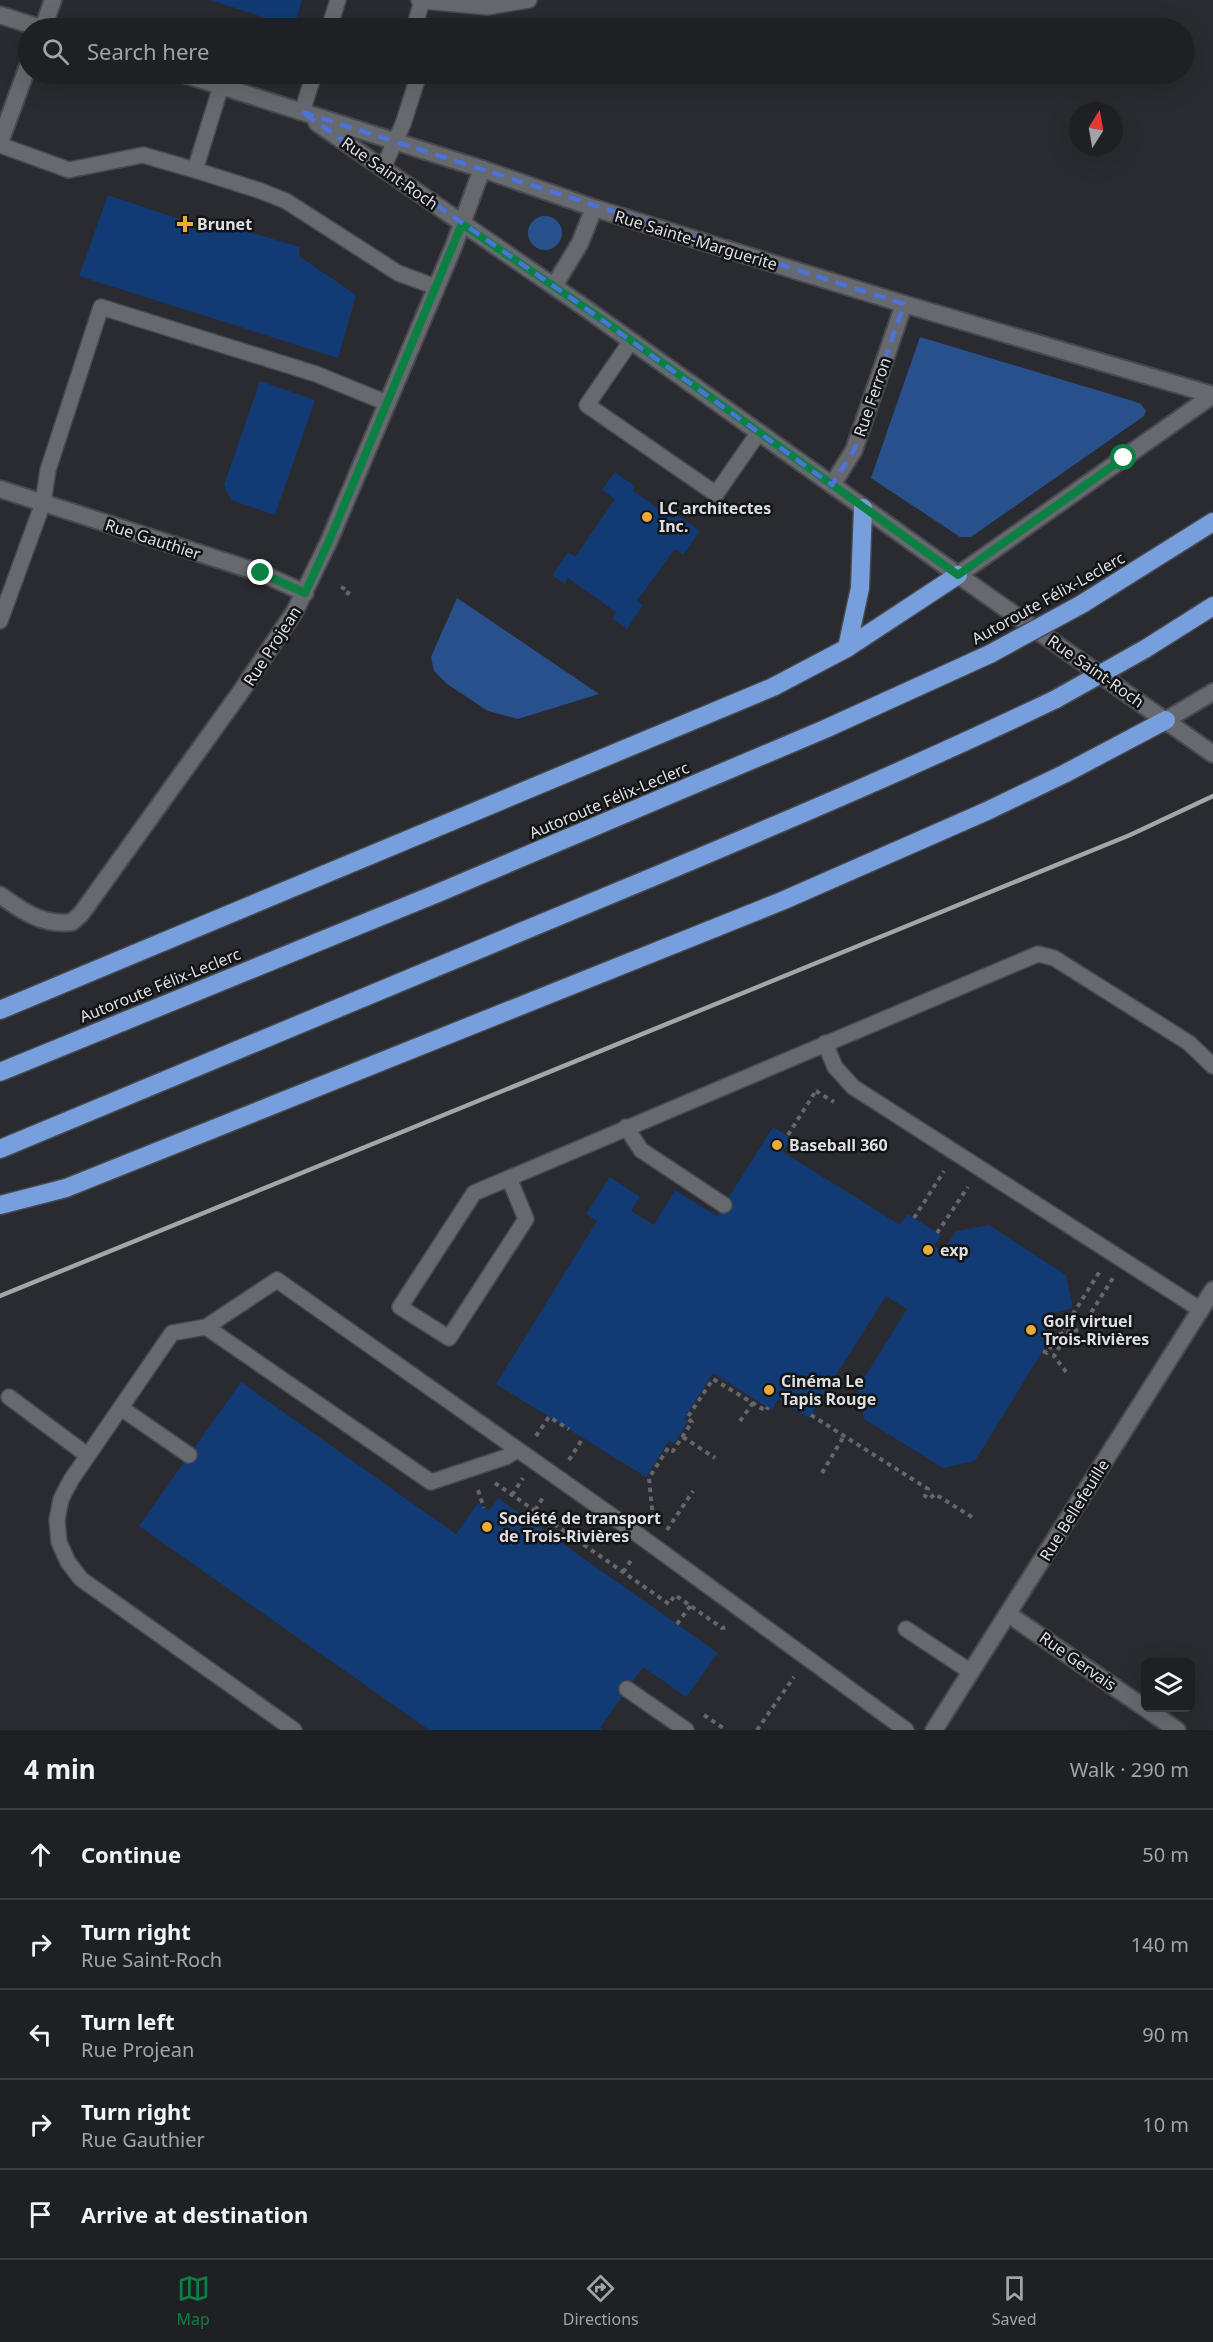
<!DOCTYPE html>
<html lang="en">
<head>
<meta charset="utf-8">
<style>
	:root { --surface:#1f2024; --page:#27282c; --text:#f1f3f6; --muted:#a1a3a6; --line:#3c3e41; --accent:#0b8043 }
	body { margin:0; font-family:"Noto Sans",sans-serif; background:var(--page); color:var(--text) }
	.controls { position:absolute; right:18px; bottom:18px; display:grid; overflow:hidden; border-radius:9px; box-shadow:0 6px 24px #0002 }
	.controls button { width:54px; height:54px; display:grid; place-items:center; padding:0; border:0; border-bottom:2px solid var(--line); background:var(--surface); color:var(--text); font:30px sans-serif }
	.compass { position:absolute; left:1069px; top:102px; width:54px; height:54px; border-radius:50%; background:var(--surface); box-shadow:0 6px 24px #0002; rotate:11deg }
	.stop { position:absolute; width:18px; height:18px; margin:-14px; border:4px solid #0b8043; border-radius:50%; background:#fff }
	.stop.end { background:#0b8043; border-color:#fff; box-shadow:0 2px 6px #0008 }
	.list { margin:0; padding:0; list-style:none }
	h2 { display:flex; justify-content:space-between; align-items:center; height:78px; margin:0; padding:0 24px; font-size:26px }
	h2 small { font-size:20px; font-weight:400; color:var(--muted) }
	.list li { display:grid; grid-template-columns:39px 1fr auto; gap:18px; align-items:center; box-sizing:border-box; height:90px; padding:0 24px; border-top:2px solid var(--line) }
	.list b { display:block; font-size:22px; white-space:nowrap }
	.list p { margin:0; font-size:20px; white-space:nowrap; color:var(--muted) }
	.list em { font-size:20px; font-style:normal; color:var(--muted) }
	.icon { flex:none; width:33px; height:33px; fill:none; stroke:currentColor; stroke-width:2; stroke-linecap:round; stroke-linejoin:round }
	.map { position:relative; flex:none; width:1213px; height:1730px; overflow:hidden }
	.search { position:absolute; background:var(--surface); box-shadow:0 6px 24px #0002; left:18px; right:18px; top:18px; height:66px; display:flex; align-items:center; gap:15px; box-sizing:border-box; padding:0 21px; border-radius:33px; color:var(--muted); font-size:22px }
	.sheet { height:528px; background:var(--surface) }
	nav { display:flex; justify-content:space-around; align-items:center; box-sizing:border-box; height:84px; border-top:2px solid var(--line); background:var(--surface); font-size:16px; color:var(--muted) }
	nav a { display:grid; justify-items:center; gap:3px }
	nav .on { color:var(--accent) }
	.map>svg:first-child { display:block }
	.green { fill:#28508c }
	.building { fill:#123a75 }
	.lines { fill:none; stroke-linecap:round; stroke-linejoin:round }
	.service-casing { stroke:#46494d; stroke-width:18 }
	.minor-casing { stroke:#46494d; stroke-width:20 }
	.tertiary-casing { stroke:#46494d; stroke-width:20 }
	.secondary-casing { stroke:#46494d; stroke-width:20 }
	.motorway-casing { stroke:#46494d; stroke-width:21 }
	.path { stroke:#64666b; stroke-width:4; stroke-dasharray:4.5 4.5; stroke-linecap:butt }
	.service { stroke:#66696e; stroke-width:15 }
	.minor { stroke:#66696e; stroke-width:16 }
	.tertiary { stroke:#66696e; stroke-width:16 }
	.secondary { stroke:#66696e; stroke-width:16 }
	.motorway { stroke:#779fdd; stroke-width:18 }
	.rail { stroke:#a3a5a8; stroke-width:4.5 }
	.motorway-bridge-casing { stroke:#46494d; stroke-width:21; stroke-linecap:butt }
	.motorway-bridge { stroke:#779fdd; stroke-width:18 }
	.route { stroke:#0b8043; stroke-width:8 }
	.marked { fill:none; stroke:#4d72da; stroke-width:4.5; stroke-dasharray:12 8; stroke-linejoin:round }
	.poi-dot { fill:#e9ab38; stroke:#131416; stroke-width:2 }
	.labels { text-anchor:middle; stroke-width:5; stroke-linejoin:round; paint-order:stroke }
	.street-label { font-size:16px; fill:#dddfe2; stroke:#131416 }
	.poi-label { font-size:16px; font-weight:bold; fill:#dddfe2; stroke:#131416; text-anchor:start }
</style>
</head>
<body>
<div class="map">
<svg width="1213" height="1730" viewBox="0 0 1213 1730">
	<rect width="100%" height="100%" fill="#292b30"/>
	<path class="green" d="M528 233a17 17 0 1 1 34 0a17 17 0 1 1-34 0Z
		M920,337L1133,401L1141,404L1146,411L1144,416L971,537H960L871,478Z
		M457,598L599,694L518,719L488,711L447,684L434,671L431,657Z"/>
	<path class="building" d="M210,0H302L294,27Z
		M108,195L218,232L221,224L300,247L299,256L356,295L338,358L79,276Z
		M260,381L315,400L275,515L231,500L224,485Z
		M615,472L635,486L633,491L673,519L676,514L700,531L683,555L675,549L637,601L643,605L627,629L612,618L616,612L568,578L565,584L552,575L568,552L575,557L615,499L602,490Z
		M773,1127L791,1138L783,1152L900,1225L907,1214L914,1218L941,1235L934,1246L943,1251L956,1231L989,1225L1066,1275L1073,1308L1043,1315L1048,1342L975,1461L943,1468L864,1419L858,1388L907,1309L886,1296L809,1418L778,1399L772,1410L713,1373L684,1419L688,1422L674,1444L669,1441L646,1477L496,1384L597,1221L586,1214L610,1177L640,1197L631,1211L654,1225L675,1190L717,1216Z
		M241,1382L456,1534L478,1503L489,1511L498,1498L718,1653L686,1697L643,1667L600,1728L603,1730H429L139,1526Z"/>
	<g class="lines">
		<defs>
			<path id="service" d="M422,1L488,7L529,0
				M329,28L338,0
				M414,28L422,1L419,0
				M221,86L195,170L261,191L286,201L398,273L436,287
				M302,112L314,74
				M0,145L69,170L143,155L195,170
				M383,168L403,124L419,74
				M631,341L587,405L716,494L759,432
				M0,621L43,503L48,470L101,307L316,374L387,403
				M825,1043L835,1067L853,1087L1201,1310
				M626,1127L641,1150L724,1205
				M509,1178L526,1219L449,1338L400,1307L474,1193L1038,954L1054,958L1189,1043L1213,1066
				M206,1327L172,1333L71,1480L61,1499L57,1520L59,1542L68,1562L81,1579L294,1730
				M9,1397L87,1455
				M121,1408L189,1455
				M517,1450L506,1457L431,1482L206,1327L277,1280L622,1523L906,1730
				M906,1629L971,1672
				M627,1689L686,1730"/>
			<path id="minor" d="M0,142L28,66
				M832,485L854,450L904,304
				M0,489L261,573L305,593
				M0,895C22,911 43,926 72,922L81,914L242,690L295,611L329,541L453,248L482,169
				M1008,1614L1177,1730"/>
			<path id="tertiary" d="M0,15L41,28
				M43,28L53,0
				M183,74L482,169L594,208L904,304L1213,395
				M317,123L581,305L958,575
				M554,286L580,243L594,208"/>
			<path id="secondary" d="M1213,395L958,575L1213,754
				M1166,720L1213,692
				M934,1730L1213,1290"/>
			<path id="motorway" d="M1082,604L1213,522
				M847,648L860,588L863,508
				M1145,649L1213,606
				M0,1010L773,687L847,648L958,575
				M0,1072L438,893L825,729L990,654
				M0,1149C220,1057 441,967 660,874C793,818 925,762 1056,699
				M0,1205L66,1188L782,901L987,811L1064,774L1166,720"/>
		</defs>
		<use href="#service" class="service-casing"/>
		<use href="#minor" class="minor-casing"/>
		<use href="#tertiary" class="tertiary-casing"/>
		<use href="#secondary" class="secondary-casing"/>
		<use href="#motorway" class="motorway-casing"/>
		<path class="path" d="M341,587L349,591L345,599
			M816,1091L834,1102
			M788,1135L817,1089
			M914,1218L944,1171
			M937,1233L968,1187
			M1045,1326L1058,1324L1069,1331
			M1069,1331L1068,1322L1100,1271
			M1043,1351L1047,1353L1058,1335L1068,1331
			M1066,1372L1054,1356L1069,1331L1080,1330L1113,1278
			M811,1415L928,1489L925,1496L929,1499L935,1494L975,1519
			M740,1421L753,1403
			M536,1436L549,1417L569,1429
			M683,1437L715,1458
			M569,1460L583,1438
			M822,1473L844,1436
			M495,1483L669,1604L675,1595L722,1628L728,1627
			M478,1490L484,1508
			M512,1495L523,1478
			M535,1510L544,1496
			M653,1519L649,1478L668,1448L673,1451L692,1422L687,1418L713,1379L766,1411L768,1407
			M667,1530L693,1491
			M623,1572L632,1559
			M677,1624L691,1605
			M704,1715L726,1730
			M757,1730L794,1677"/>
		<use href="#service" class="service"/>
		<use href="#minor" class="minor"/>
		<use href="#tertiary" class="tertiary"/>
		<use href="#secondary" class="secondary"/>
		<use href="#motorway" class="motorway"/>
		<path class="rail" d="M0,1296L1130,835L1213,796"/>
		<defs>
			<path id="motorway-bridge" d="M990,654L1082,604
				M1056,699L1145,649"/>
		</defs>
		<use href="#motorway-bridge" class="motorway-bridge-casing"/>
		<use href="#motorway-bridge" class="motorway-bridge"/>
	</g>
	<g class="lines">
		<path class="route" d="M261,573L305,593L329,541L462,224L596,315L958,575L1124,458"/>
	</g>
	<path class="marked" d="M302,112L904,304L854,450L832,485L581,305Z"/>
	<g class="poi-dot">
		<path d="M182 215h6v6h6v6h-6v6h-6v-6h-6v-6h6z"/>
		<circle cx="647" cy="517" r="6"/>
		<circle cx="777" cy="1145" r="6"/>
		<circle cx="928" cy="1250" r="6"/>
		<circle cx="1031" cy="1330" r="6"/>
		<circle cx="769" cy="1390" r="6"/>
		<circle cx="487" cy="1527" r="6"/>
	</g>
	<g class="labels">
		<g class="street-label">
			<text transform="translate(390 173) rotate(35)" y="6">Rue Saint-Roch</text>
			<text transform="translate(696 240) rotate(17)" y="6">Rue Sainte-Marguerite</text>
			<text transform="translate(872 397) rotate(-71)" y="6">Rue Ferron</text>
			<text transform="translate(153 539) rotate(18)" y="6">Rue Gauthier</text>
			<text transform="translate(1048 598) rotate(-29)" y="6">Autoroute Félix-Leclerc</text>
			<text transform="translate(272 646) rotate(-57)" y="6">Rue Projean</text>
			<text transform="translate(1096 671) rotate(35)" y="6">Rue Saint-Roch</text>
			<text transform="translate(609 800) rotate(-23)" y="6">Autoroute Félix-Leclerc</text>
			<text transform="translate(160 985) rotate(-22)" y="6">Autoroute Félix-Leclerc</text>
			<text transform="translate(1074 1510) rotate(-58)" y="6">Rue Bellefeuille</text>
			<text transform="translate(1078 1661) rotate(35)" y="6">Rue Gervais</text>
		</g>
		<g class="poi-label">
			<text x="197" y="230">Brunet</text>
			<text x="659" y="514">LC architectes<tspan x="659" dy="18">Inc.</tspan></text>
			<text x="789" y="1151">Baseball 360</text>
			<text x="940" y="1256">exp</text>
			<text x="1043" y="1327">Golf virtuel<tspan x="1043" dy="18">Trois-Rivières</tspan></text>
			<text x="781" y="1387">Cinéma Le<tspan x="781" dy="18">Tapis Rouge</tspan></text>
			<text x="499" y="1524">Société de transport<tspan x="499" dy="18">de Trois-Rivières</tspan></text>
		</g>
	</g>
</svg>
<div class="controls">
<button><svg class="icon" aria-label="layers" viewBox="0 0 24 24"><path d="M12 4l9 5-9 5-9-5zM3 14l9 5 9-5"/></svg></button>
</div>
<svg class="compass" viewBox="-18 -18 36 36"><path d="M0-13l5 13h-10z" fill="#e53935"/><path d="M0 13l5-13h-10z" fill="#a1a3a6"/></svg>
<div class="stop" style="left:1124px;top:458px"></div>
<div class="stop end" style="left:261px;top:573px"></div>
<div class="search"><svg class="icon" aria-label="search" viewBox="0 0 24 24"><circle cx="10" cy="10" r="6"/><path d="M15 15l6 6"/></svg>Search here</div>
</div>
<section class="sheet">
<h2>4 min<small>Walk · 290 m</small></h2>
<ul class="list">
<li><svg class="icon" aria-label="ahead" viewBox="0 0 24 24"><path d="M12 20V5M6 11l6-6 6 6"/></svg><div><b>Continue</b></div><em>50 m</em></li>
<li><svg class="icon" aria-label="right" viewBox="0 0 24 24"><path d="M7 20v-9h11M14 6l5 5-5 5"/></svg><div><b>Turn right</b><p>Rue Saint-Roch</p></div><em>140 m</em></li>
<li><svg class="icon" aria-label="left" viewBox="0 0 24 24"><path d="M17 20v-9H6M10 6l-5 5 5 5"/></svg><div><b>Turn left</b><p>Rue Projean</p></div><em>90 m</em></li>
<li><svg class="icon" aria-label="right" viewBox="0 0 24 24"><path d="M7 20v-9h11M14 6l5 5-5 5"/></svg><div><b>Turn right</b><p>Rue Gauthier</p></div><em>10 m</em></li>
<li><svg class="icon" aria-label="arrive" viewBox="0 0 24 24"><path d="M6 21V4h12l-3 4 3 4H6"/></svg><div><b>Arrive at destination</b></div></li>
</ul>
</section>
<nav>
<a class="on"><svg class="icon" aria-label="map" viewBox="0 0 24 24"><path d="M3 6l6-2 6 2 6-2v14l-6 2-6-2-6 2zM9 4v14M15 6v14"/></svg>Map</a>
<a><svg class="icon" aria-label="directions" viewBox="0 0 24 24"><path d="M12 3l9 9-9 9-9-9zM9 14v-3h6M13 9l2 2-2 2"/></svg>Directions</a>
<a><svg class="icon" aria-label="saved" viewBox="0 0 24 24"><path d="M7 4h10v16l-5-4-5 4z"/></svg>Saved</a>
</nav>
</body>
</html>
